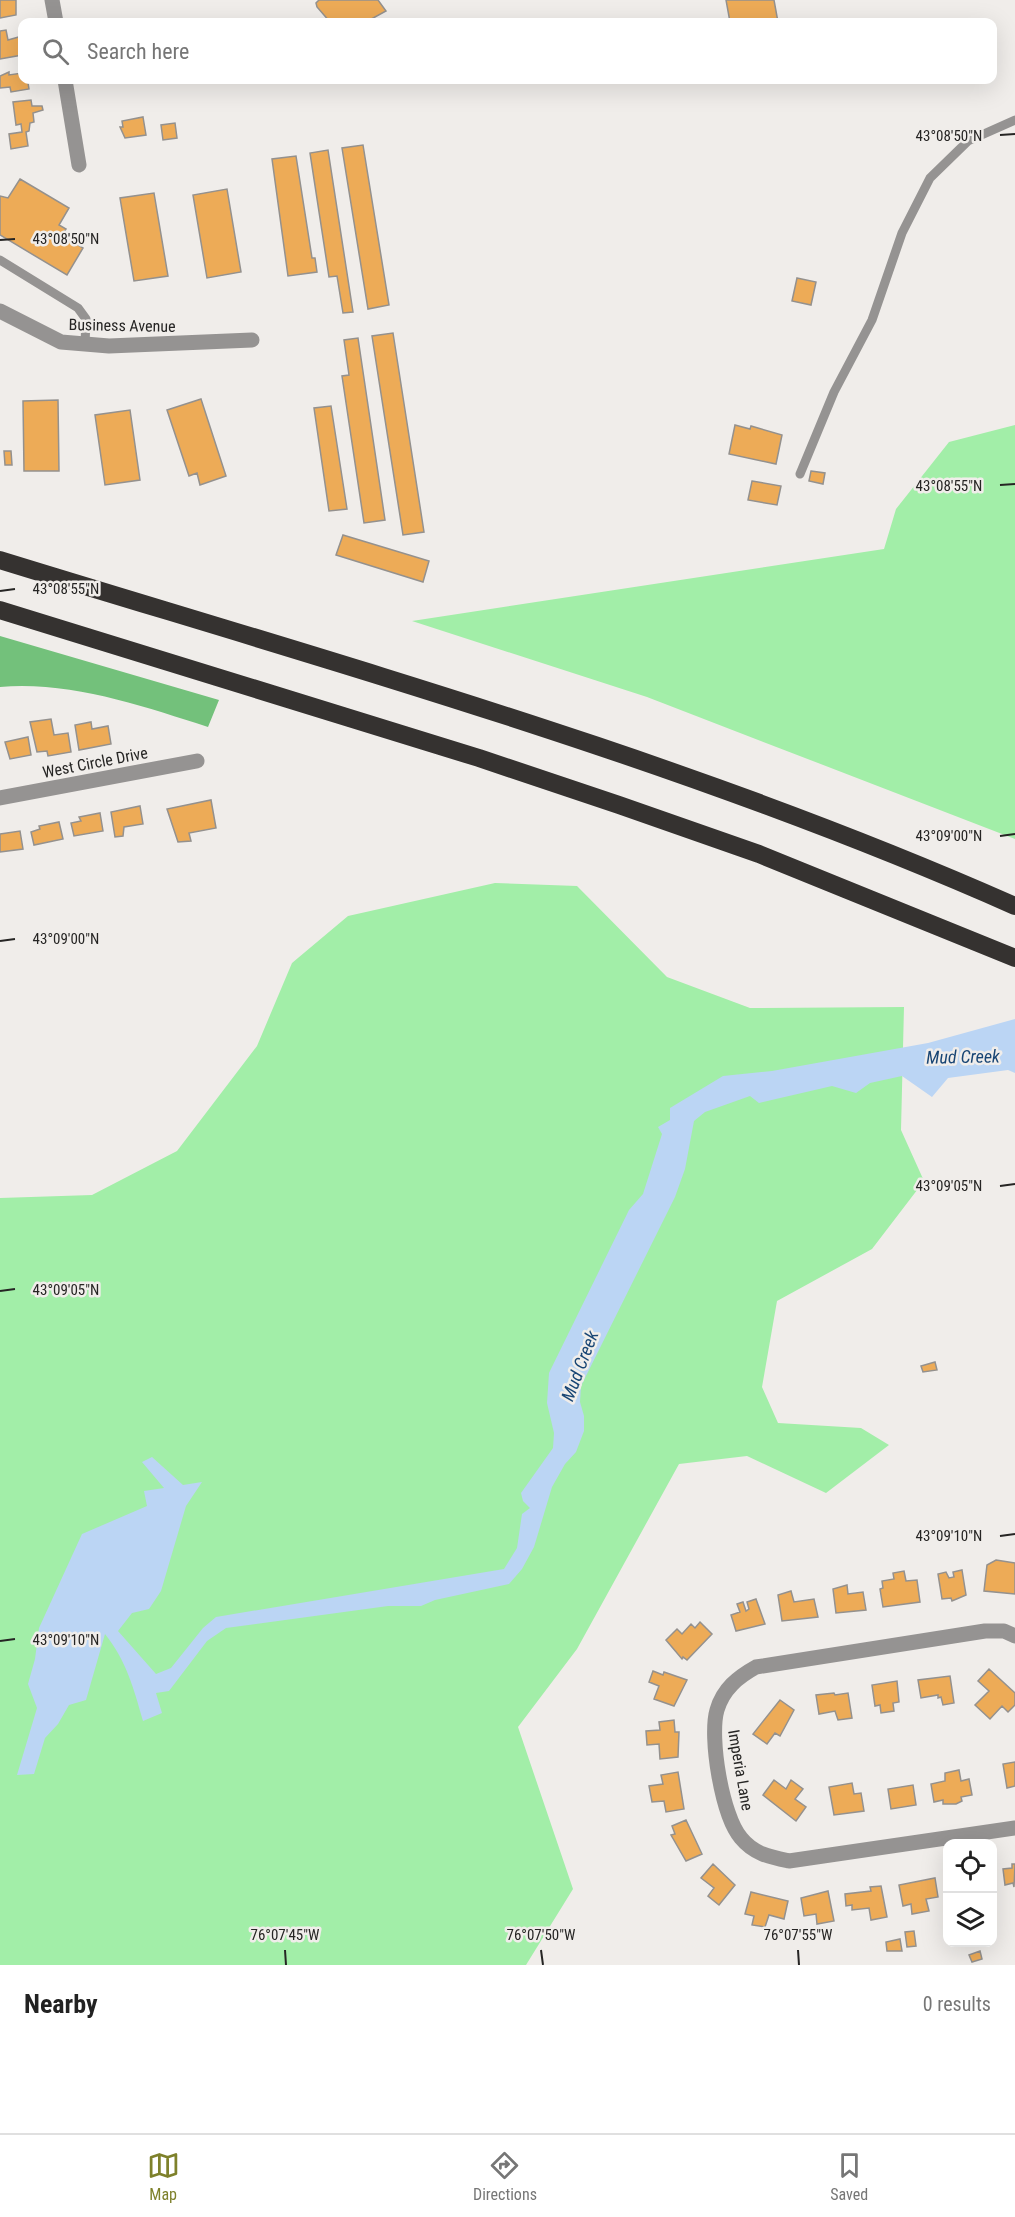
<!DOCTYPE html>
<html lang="en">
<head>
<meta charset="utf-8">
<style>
	:root { --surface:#fff; --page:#f2f2f2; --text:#222; --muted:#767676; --line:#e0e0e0; --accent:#7e812b }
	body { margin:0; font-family:"Roboto Condensed",sans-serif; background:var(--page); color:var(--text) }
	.controls { position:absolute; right:18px; bottom:18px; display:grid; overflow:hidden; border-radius:12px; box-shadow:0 6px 24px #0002 }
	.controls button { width:54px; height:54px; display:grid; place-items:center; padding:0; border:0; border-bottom:2px solid var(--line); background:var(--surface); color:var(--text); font:30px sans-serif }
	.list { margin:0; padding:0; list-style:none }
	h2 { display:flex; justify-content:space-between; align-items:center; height:78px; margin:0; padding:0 24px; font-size:26px }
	h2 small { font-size:20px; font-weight:400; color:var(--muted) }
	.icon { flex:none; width:33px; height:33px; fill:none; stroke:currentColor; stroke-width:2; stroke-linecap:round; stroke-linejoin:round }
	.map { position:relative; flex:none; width:1015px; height:1965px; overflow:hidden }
	.search { position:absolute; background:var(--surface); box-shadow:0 6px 24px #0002; left:18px; right:18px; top:18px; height:66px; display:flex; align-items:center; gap:15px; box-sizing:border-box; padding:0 21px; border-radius:12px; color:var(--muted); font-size:22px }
	.sheet { height:168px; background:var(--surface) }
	nav { display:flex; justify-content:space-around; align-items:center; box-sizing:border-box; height:84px; border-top:2px solid var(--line); background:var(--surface); font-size:16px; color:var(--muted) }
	nav a { display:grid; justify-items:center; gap:3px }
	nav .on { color:var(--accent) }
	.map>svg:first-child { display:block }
	.green { fill:#a2eea8 }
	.forest { fill:#73c17b }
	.water { fill:#bbd5f4 }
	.building { fill:#edab57; stroke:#94918e; stroke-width:1.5 }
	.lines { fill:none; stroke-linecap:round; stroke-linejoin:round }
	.service { stroke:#959392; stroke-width:9 }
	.minor { stroke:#959392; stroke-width:15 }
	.motorway { stroke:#353230; stroke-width:18 }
	.ticks { fill:none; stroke:#262524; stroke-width:2 }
	.labels { text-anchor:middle; stroke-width:5; stroke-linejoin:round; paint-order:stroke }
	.street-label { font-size:16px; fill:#262524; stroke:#f0edea }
	.water-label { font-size:18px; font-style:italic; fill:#184574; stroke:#f0edea }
	.ticks-label { font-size:15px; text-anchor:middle; fill:#262524; stroke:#f0edea; stroke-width:5; stroke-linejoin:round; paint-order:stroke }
</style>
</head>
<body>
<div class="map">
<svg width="1015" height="1965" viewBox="0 0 1015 1965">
	<rect width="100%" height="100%" fill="#f0edea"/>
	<path class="green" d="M1015,425V839L647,697L412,621L884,549L896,509L949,442Z
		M495,883L577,886L667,977L750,1008L904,1007L901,1130L924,1181L872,1249L777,1301L762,1387L778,1423L861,1428L889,1445L826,1493L747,1456L679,1464L577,1649L518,1727L573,1889L526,1965H0V1198L92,1195L177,1151L257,1046L292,963L348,916Z"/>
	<path class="forest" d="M0,636L219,700L208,727C142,706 71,681 0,687Z"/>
	<path class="water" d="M1015,1019V1073L1008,1070L948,1078L932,1097L902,1076L870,1083L856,1093L832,1086L759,1103L750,1096L705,1112L694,1121L685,1169L675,1197L581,1386L580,1402L584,1416V1431L576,1452L565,1464L552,1487L534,1547L522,1569L509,1584L435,1600L421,1606H388L226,1628L207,1641L169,1691L156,1693L162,1713L143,1721C134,1689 126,1660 105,1634L86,1700L69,1705L58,1724L45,1738L34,1774L17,1775L37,1708L28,1684L35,1659L39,1628L82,1534L147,1506L144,1491L164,1488L142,1462L152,1457L183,1485L202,1482L186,1506L161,1591L149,1609L132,1613L118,1631L156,1674L171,1668L203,1628L216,1617L504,1569L517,1548L522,1514L530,1508L523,1501L521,1493L553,1448L554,1433L547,1403L549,1373L629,1210L643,1194L662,1134L658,1127L670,1120V1108L723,1076L772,1071L928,1043Z"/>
	<path class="building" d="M0,0H16V15L0,18Z
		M319,0H378L386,11L366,22H330L317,7L316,3Z
		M726,0H774L778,22H730Z
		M6,30L8,40L22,36V55L0,59V31Z
		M9,72V75L22,73V80H32L33,83H28L29,89L11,92L10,87L0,88V76Z
		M31,100L32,106H42L43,110L33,113L34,122L30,123L29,131L26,132L28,146L11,149L9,134L22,132L21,124L16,125L13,102Z
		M143,117L146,135L125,138L120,127H123L122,121Z
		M175,123L177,138L163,140L161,125Z
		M363,145L389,305L368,309L342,148Z
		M328,150L353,312L343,313L337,276L329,277L310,153Z
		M296,156L312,258H315L317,272L288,276L272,159Z
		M20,179L69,208L59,225L66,229L62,235L83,248L67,275L0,235V196L8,198Z
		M227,189L241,272L207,278L193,195Z
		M154,193L168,276L134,281L120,198Z
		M797,278L816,282L811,305L792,301Z
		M393,333L424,532L403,535L372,336Z
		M358,338L385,520L364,523L342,376L349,375L344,340Z
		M201,399L226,476L200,485L197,473L189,476L167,410Z
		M58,400L59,471H24L23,401Z
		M331,406L347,509L329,511L314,408Z
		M130,410L140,480L105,485L95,415Z
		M735,425L750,429L751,426L782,435L776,464L729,454Z
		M4,451H11L12,465H5Z
		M811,471L825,473L823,484L809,481Z
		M752,481L781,486L777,505L748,500Z
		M343,535L429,561L423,582L336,555Z
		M51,719L54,735L68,733L71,752L48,756L47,751L37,752L30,722Z
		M91,722L92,729L108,726L111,744L79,750L75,725Z
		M28,737L31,755L10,759L5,742Z
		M211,800L216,828L189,833L191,841L178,842L167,809Z
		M140,806L143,824L124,827L123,836L115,837L111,812Z
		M100,813L103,831L74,836L71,823L81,821L79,817Z
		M59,822L63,839L34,845L31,832L40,829L39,826Z
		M20,831L23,849L0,852V834Z
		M935,1362L937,1370L923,1372L921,1366Z
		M996,1560L1015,1563V1594L984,1591L987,1565Z
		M962,1570L966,1595L952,1601L951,1598L942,1599L938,1574L946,1572L949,1578L954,1577L953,1572Z
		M904,1571L906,1581L917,1580L920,1602L883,1607L880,1589L883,1588L882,1581L894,1579L893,1573Z
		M847,1585L848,1594L863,1592L866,1610L836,1613L833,1589Z
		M791,1591L794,1602L814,1599L818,1617L782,1621L778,1595Z
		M756,1599L765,1624L736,1631L731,1615L740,1612L737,1604L743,1602L746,1611L749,1609L747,1602Z
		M700,1622L712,1634L687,1660L683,1657L682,1659L666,1640L677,1629L682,1634L691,1624L695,1628Z
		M989,1669L1015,1693V1705L1008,1712L1002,1706L990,1719L975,1705L989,1691L978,1681Z
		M653,1671L663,1675L664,1672L687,1680L674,1706L654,1699L659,1686L649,1682Z
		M950,1676L954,1703L943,1705L941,1697L938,1698V1695L921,1698L918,1680Z
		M897,1681L899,1702L893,1703L894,1711L881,1713L880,1705L875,1706L872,1685Z
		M834,1693L835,1695L848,1693L852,1718L838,1720L835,1711L819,1714L816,1695Z
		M780,1700L794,1710L780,1736L775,1733L767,1744L753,1734Z
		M674,1720L675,1732H679L678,1757L660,1759L659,1744L647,1745L646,1731L660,1730L659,1722Z
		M1015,1762V1786L1007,1788L1003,1764Z
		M959,1770L961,1781L969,1779L972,1795L961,1797L962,1801L956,1804H943V1800L934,1802L931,1784L945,1781V1773Z
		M678,1772L684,1809L666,1812L664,1801L652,1802L649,1786L663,1784L661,1775Z
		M774,1780L786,1789L791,1780L803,1789L795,1799L806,1807L796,1821L763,1795Z
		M852,1783L854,1794L861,1793L864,1811L834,1815L829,1787Z
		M913,1785L916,1805L891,1809L888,1789Z
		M686,1820L702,1854L686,1861L671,1835L675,1834L672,1826Z
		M713,1864L735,1885L719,1905L708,1896L714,1888L701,1878Z
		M1012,1864H1015L1014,1887L1013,1883L1005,1885L1003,1869L1012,1868Z
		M935,1878L938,1897L926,1899L929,1911L912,1914L911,1904L903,1906L899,1885Z
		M881,1886L887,1917L871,1920L869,1908L852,1910V1905L846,1906L845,1894L871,1891L870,1887Z
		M828,1891L834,1921L817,1924L816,1914L804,1916L801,1898Z
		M751,1892L788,1901L784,1919L769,1915L765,1927L752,1925L754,1916L745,1914Z
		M914,1931L916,1946L907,1947L905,1932Z
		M900,1939L902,1951H887L886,1942Z
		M980,1951L982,1959L972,1962L969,1955Z"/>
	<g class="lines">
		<path class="service" d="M0,260L78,308L86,319L85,344
			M800,474L834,392L872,320L902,233L930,178L968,141L1015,120"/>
		<path class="minor" d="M52,0L56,22
			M65,80L79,165
			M0,311L61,342L109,346L252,340
			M0,798L197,761
			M1015,1636L1004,1631H985L756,1667C738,1677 723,1689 717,1710C709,1737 722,1816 741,1838C754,1854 770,1857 789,1861L1015,1828"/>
		<path class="motorway" d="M0,560C341,665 688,761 1015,906
			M0,610L479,758L619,805L759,854L1015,958"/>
	</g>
	<path class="ticks" d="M1000,135L1015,134M0,240L15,239M1000,485L1015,484M0,591L15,589M1000,836L1015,834M0,941L15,939M1000,1186L1015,1184M0,1291L15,1289M1000,1536L1015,1534M0,1641L15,1639M285,1950L286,1965M541,1950L543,1965M798,1950L799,1965"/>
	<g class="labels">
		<g class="street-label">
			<text transform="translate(122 325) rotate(1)" y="6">Business Avenue</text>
			<text transform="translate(95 762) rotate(-11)" y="6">West Circle Drive</text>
			<text transform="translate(741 1770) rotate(80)" y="6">Imperia Lane</text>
		</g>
		<g class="water-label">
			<text transform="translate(963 1057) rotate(-1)" y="6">Mud Creek</text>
			<text transform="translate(580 1366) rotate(-69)" y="6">Mud Creek</text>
		</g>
	</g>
	<g class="ticks-label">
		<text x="949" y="141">43°08'50"N</text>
		<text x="66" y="244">43°08'50"N</text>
		<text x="949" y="491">43°08'55"N</text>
		<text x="66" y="594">43°08'55"N</text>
		<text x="949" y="841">43°09'00"N</text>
		<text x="66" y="944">43°09'00"N</text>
		<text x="949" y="1191">43°09'05"N</text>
		<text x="66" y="1295">43°09'05"N</text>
		<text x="949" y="1541">43°09'10"N</text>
		<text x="66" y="1645">43°09'10"N</text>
		<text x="285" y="1940">76°07'45"W</text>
		<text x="541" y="1940">76°07'50"W</text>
		<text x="798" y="1940">76°07'55"W</text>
	</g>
</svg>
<div class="controls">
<button><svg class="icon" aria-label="locate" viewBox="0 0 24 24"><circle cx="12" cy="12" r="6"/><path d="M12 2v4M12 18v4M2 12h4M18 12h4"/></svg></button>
<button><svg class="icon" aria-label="layers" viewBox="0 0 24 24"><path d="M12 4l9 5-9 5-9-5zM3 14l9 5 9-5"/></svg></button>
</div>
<div class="search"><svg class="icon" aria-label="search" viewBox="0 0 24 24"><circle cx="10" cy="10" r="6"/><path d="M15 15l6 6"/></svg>Search here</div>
</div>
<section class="sheet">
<h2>Nearby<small>0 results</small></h2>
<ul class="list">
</ul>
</section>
<nav>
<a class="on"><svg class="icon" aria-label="map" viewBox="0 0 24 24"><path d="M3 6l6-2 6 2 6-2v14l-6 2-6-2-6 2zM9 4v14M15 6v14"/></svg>Map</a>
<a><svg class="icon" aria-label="directions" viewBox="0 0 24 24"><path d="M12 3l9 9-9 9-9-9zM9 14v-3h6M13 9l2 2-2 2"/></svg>Directions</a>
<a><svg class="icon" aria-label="saved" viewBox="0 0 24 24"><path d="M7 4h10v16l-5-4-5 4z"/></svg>Saved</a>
</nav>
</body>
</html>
